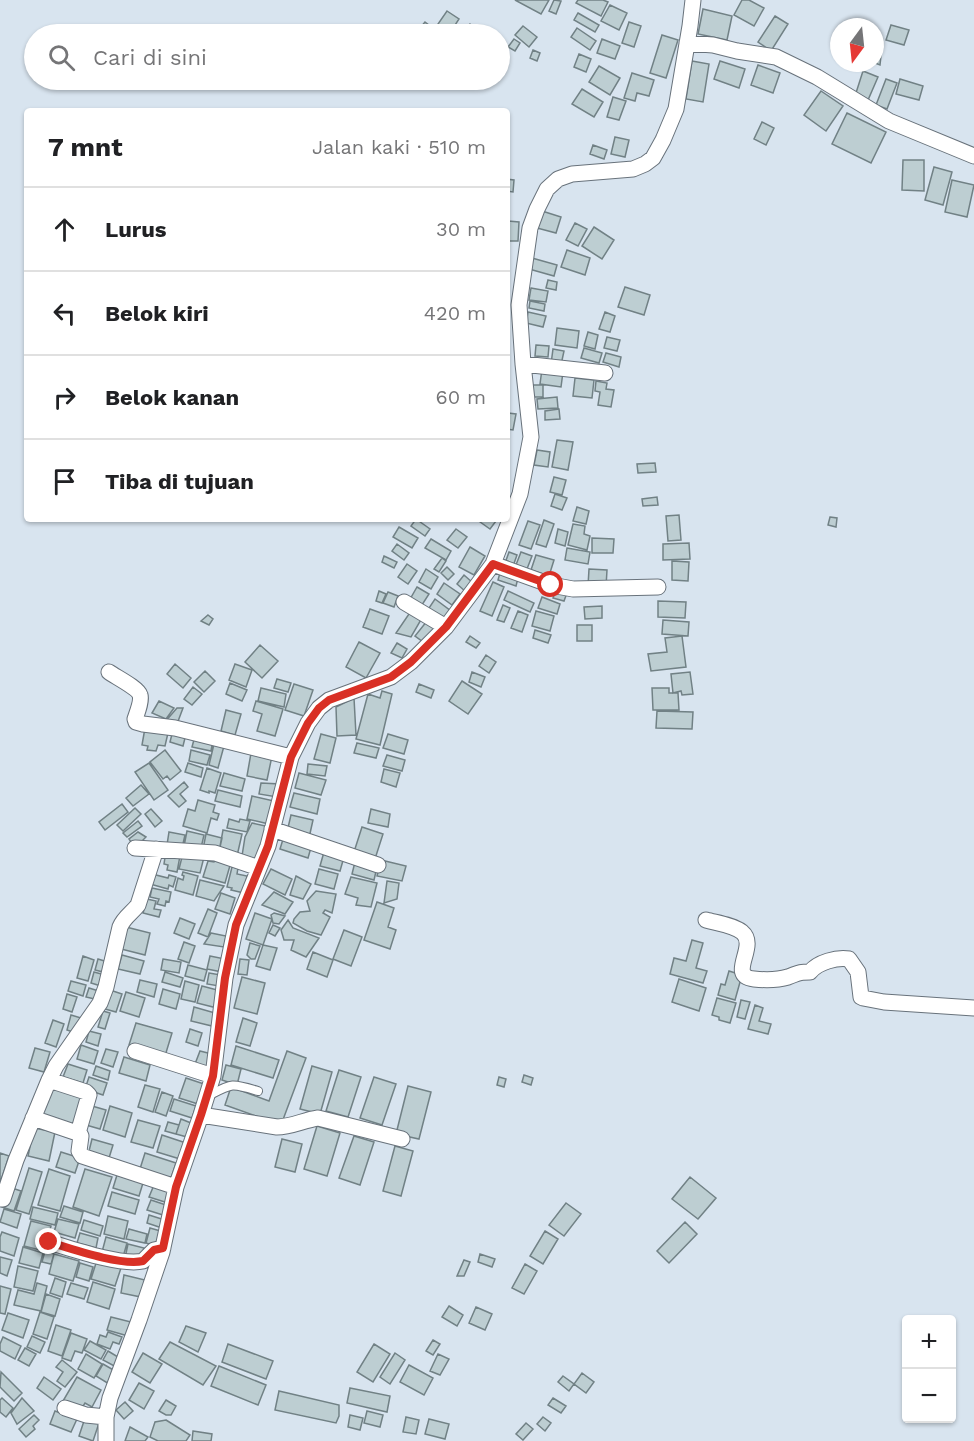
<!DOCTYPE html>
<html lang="id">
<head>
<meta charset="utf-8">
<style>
	:root { --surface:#fff; --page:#f6f6f6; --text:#202124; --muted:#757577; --line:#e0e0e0 }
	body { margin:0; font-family:"Work Sans",sans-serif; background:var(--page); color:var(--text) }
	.controls { position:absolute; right:18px; bottom:18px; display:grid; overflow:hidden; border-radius:6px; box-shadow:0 2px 4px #0004 }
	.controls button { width:54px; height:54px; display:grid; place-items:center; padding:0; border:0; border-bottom:2px solid var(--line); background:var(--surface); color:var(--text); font:30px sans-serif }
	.compass { position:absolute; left:830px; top:18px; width:54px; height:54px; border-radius:50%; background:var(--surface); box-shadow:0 2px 4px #0004; rotate:195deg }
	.stop { position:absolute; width:18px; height:18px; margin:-14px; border:4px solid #d93025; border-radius:50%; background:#fff }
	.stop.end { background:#d93025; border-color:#fff; box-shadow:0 2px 6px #0008 }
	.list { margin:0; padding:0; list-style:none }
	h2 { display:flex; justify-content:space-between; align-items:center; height:78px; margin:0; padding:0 24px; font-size:26px }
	h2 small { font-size:20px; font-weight:400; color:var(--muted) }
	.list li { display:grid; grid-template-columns:39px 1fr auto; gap:18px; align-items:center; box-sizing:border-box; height:84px; padding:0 24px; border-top:2px solid var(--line) }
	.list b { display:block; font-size:22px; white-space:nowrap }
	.list em { font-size:20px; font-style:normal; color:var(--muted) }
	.icon { flex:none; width:33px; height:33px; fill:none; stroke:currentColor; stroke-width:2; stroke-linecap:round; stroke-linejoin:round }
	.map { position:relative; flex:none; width:974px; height:1441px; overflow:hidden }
	.search { position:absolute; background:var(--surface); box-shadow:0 2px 4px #0004; left:24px; top:24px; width:486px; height:66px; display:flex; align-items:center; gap:15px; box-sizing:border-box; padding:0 21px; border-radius:33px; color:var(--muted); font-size:22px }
	.panel { position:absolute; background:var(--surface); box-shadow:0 2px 4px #0004; left:24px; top:108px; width:486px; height:414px; border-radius:6px }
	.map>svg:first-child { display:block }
	.building { fill:#bdced2; stroke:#718185; stroke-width:1.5 }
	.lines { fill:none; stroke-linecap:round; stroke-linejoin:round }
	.lane-casing { stroke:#68727b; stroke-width:10 }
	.street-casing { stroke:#68727b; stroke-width:17 }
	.lane { stroke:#fff; stroke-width:8 }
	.street { stroke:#fff; stroke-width:15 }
	.route { stroke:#d93025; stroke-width:8 }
</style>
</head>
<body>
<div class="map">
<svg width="974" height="1441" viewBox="0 0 974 1441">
	<rect width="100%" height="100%" fill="#d8e4ef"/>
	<path class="building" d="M515,0H549L541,14Z
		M554,0L561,1L556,14L549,11Z
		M578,0H603L608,2L601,16L576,3Z
		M742,0H749L764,8L754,26L734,15Z
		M610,5L627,13L619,30L601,21Z
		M703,9L732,16L727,40L698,34Z
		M447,11L459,19L450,33L438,24Z
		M578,13L599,25L595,32L574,20Z
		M775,16L788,24L771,51L758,42Z
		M425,22L430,26L424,34H415Z
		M629,22L641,26L634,47L622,43Z
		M470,24L484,34H462Z
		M891,25L909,30L904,45L886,40Z
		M523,26L537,37L529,47L515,35Z
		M577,28L596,41L590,50L571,37Z
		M662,35L678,40L666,78L650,73Z
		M514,39L520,43L515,51L508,47Z
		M602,39L620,46L615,59L597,53Z
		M875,45L882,46L880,65L875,63Z
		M533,50L540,53L537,61L530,58Z
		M579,54L591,59L586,72L574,67Z
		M692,61L709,64L703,102L686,99Z
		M720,61L745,69L739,88L714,79Z
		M758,65L780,73L773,93L751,85Z
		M599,66L620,78L610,95L589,82Z
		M863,71L878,77L868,100L855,96Z
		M632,73L654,80L649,96L637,93L635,101L624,98Z
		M886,79L897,83L887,109L876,105Z
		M900,79L923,86L919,100L896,94Z
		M582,89L603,102L594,117L572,104Z
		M821,91L843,106L826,131L804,115Z
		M613,97L626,101L619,120L607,117Z
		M847,113L886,132L871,163L832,144Z
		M762,122L774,128L766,145L754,139Z
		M615,137L629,140L625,157L611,154Z
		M593,145L607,150L604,159L590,154Z
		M903,160H924V191L902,190Z
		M934,167L952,172L943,205L925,200Z
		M507,179L514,180L513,192L507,191Z
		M952,180L974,185L967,217L945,212Z
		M542,211L561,217L556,233L537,228Z
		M507,221L519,222L518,241H507Z
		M575,223L587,229L578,246L566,240Z
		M594,227L614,240L602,259L582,246Z
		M567,250L590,258L585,275L561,267Z
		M532,258L557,265L554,276L529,269Z
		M548,280L557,282L556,290L546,288Z
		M625,287L650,295L644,315L618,307Z
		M531,288L548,291L546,302L529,300Z
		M530,301L545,304L544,311L529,308Z
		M528,312L546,316L543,327L526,323Z
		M605,312L615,316L610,332L599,329Z
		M557,328L579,331L577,348L555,345Z
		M588,332L598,335L595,349L584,346Z
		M607,337L620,340L617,351L604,348Z
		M536,345L549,346L548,357L535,356Z
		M584,348L602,353L599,363L581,358Z
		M553,349L564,351L561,365L551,364Z
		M606,353L621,357L619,367L603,362Z
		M542,369L563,372L561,387L540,384Z
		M575,378L594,380L592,398L573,396Z
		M596,381L607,383L606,389L614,390L611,407L598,405L600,392L595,391Z
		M531,385H543V397H532Z
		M557,397L558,408L538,409L537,399Z
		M559,409L560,419L545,420V411Z
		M507,413L516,414L513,430L507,429Z
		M557,440L573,442L568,470L552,467Z
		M537,450L550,452L548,467L534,465Z
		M655,463L656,472L638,473L637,464Z
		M554,477L566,480L562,495L550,492Z
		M555,494L567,498L562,510L551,506Z
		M657,497L658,505L643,506L642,499Z
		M577,507L589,511L586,524L573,521Z
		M679,515L681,540L668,541L666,516Z
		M830,517L837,518L836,527L828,525Z
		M416,519L430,529L425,536L411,526Z
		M476,519H494L496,521L490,529Z
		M544,520L554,524L546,547L536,544Z
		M528,521L540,525L531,549L519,545Z
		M573,524L585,526L584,534L590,536L587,550L568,545Z
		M399,527L418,538L412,548L393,537Z
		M456,529L467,537L458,548L447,540Z
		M558,529L568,532L565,546L555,543Z
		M592,538L614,539L613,553H592Z
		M431,539L451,551L446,560L425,548Z
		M689,543L690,559L663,560V544Z
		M397,544L409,553L404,560L392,551Z
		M470,547L485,556L474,575L459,567Z
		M567,548L590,552L588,564L565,560Z
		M509,552L517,555L512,569L504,566Z
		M521,552L532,556L525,574L514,570Z
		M536,555L554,560L549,576L531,570Z
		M384,556L397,562L394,568L382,562Z
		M442,558L446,561L439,572L434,569Z
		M672,561L689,562L688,581L672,580Z
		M407,564L417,571L408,584L398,577Z
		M447,567L454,574L448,580L441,573Z
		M426,569L438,577L431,589L419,582Z
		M501,569L519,574L516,586L498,580Z
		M589,569L607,570L606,587L588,586Z
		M464,575L473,583L466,592L457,584Z
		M493,582L504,587L492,616L480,611Z
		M444,583L460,594L452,605L437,594Z
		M417,587L429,594L420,608L409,601Z
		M557,587L568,590L564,601L553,598Z
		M379,591L386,594L382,603L376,601Z
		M508,591L534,603L530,612L504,600Z
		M388,592L398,596L394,607L383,603Z
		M542,597L560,604L557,614L538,608Z
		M435,599L451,611L443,622L427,611Z
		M658,601L686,602L685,618L658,617Z
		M503,605L510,608L504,622L497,620Z
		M602,606V618L585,619L584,607Z
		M370,609L389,616L382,634L363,627Z
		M411,611L422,618L411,637L396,633Z
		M518,611L528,615L522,632L511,628Z
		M536,611L554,616L550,631L532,626Z
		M208,615L213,619L209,625L201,621Z
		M663,620L689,622L688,636L662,634Z
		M427,621L438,629L426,644L415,636Z
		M577,625H592V641H577Z
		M535,630L551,635L548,643L533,638Z
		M470,636L480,643L476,648L466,642Z
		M682,636L686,667L651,671L648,654L667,652L665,638Z
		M359,642L380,653L366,678L346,667Z
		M397,643L407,649L402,658L391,653Z
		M260,645L278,661L262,678L245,662Z
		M486,655L496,662L489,673L479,666Z
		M175,664L191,678L183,688L167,674Z
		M235,664L252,670L246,687L229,680Z
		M205,671L215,681L204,692L194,682Z
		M472,672L485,677L481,687L469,682Z
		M690,672L693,694L682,695L681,691L673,693L671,674Z
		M277,679L291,683L288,692L274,688Z
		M462,681L482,694L468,714L449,701Z
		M230,683L247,690L242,701L226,694Z
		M294,684L313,690L304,716L285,710Z
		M419,684L434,690L431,698L416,692Z
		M193,687L202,694L192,705L184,699Z
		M261,688L286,694L284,707L258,701Z
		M652,688H669V693H678L679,710H653Z
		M382,691L392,694L380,745L356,739L368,694L380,698Z
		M354,698L356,735L337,736L336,707Z
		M159,701L174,708L166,719L152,713Z
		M256,701L283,709L275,736L257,731L262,714L253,711Z
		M177,708H183L177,724L164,723Z
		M226,710L241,714L235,735L221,731Z
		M657,711L693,712L692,729L656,728Z
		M145,728L168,733L165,746L158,745L156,751L147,750L148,746L142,745Z
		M172,734L185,738L183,746L170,742Z
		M321,734L336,738L330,763L314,759Z
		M388,734L408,740L404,754L383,748Z
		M195,736L213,740L211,751L192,747Z
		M357,743L379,748L376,758L354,753Z
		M214,744L224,746L218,768L209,765Z
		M165,750L181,771L170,780L167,776L163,779L150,762Z
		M191,750L210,755L207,765L189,761Z
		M251,753L272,756L267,780L247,776Z
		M387,755L405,760L402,771L383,766Z
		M149,763L168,790L154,800L135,772Z
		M188,763L203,768L201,777L185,772Z
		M308,764L327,766L325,776L307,774Z
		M207,768L221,773L215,793L209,791V793L200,790Z
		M384,769L400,773L396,787L381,782Z
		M224,773L245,779L242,791L220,786Z
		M299,773L326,780L321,795L295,788Z
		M184,782L188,787L180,794L186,801L179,807L168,796Z
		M261,783L280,784L277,797L259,794Z
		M141,785L149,794L133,806L126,798Z
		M218,790L242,796L240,807L215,801Z
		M294,793L320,799L317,814L290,807Z
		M252,796L274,801L269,824L247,819Z
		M198,800L215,805L213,812L219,814L217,820L211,818L207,833L183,826L188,809L195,811Z
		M122,804L128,812L105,830L99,822Z
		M135,808L141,814L123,831L117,825Z
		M151,809L162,821L155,827L145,814Z
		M371,809L390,814L388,827L368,823Z
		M291,815L313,820L309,838L287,832Z
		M229,819L239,822L240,819L250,821L247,832L227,828Z
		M138,821L142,826L127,837L123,833Z
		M252,823L270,827L258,861L242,856L245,837Z
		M362,827L383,834L374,862L353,855Z
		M223,830L242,834L237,856L219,852Z
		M187,831L204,835L201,848L184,846Z
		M138,832L146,837L139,844L131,842L129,839Z
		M169,832L185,835L182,848L167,845Z
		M206,834L222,838L219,852L203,849Z
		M284,836L312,844L308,858L280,849Z
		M166,851L180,856L177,872L167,870L168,865L164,864Z
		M324,852L344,857L340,871L320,866Z
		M183,853L204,857L200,873L179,869Z
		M216,858L231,862L225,883L203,877L208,861L214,862Z
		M381,860L406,866L402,881L377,876Z
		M355,862L377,867L374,880L352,874Z
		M232,867L238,868L237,874L247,876L244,893L231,890L232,888L227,887Z
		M271,869L292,879L285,895L263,884Z
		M319,869L338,874L334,889L315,884Z
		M183,872L198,876L193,895L175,890L178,878L183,880L184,876L182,875Z
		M152,874L168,878L169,875L176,877L173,887L169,885L168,889L150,884Z
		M296,876L311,884L303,899L290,895Z
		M351,877L377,883L371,907L356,905L358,898L345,894Z
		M200,880L224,886L214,901L196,896Z
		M387,881L399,883L397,899L384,903Z
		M152,888L171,892L169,902L166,901L165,906L157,904L159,899L150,897Z
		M316,891L336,894L332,913L325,910L323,913L330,917L321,935L307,931L293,923L294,919L300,912L310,911L307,901Z
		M274,892L293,902L285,914L262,905Z
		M221,893L235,898L230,914L215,909Z
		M147,899L156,901L154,909L161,910L159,917L143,913Z
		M377,902L394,908L388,927L396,930L390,949L364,940Z
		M208,909L217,913L208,937L198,933Z
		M255,913L272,919L263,945L246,939Z
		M274,913L285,916L279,924L273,923L271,915Z
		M180,918L195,924L189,939L174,933Z
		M288,920L293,928L319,938L306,957L291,950L294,940H284L281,930Z
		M273,925L280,928L275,936L269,933Z
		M126,927L150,933L145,955L121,949Z
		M344,930L362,937L351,966L333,959Z
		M211,933L226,936L224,947L204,944Z
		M692,940L703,943L696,968L707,971L703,983L670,974L674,958L686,961Z
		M184,942L195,946L189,963L178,959Z
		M250,943L260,946L255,959H251L247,955Z
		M263,945L277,948L270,970L256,966Z
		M313,952L333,960L327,977L307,969Z
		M122,955L144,961L140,974L118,969Z
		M83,956L94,960L88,981L77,978Z
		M210,956L225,959L222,972L207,969Z
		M98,959L111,963L107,973L95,970Z
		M163,959L181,962L179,973L161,970Z
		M240,959L249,960L247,975L238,974Z
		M188,965L207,970L204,981L185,976Z
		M729,971L742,975L735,1000L718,995L721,984L725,985Z
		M94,972L105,975L101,986L91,983Z
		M165,972L183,978L180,987L162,982Z
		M209,973L221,975L219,986L207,984Z
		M242,977L265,983L257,1014L234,1008Z
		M679,979L706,988L699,1011L672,1002Z
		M140,980L157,984L154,997L137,992Z
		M71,981L86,985L83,996L68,991Z
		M185,981L199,985L195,1002L181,999Z
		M202,986L221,991L217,1008L197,1003Z
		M89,988L102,992L99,1000L86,997Z
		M163,989L180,994L176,1009L159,1004Z
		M110,990L122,994L116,1012L105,1009Z
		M126,992L145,998L139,1017L120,1011Z
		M67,994L77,997L72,1012L63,1009Z
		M717,998L736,1003L730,1023L719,1020V1017L712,1015Z
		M741,1000L750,1002L745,1019L737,1017Z
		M755,1005L763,1008L759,1021L771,1024L768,1034L748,1029Z
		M194,1007L215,1013L212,1026L191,1021Z
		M103,1011L110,1013L105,1029L98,1027Z
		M71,1015L81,1018L76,1033L67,1030Z
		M243,1018L257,1023L250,1046L236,1042Z
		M53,1020L64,1024L56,1047L45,1043Z
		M136,1023L172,1033L165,1056L129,1045Z
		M190,1029L202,1033L198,1046L186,1042Z
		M89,1031L101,1034L98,1046L86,1042Z
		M81,1045L98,1051L94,1064L77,1059Z
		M236,1046L279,1060L273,1078L231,1065Z
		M35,1048L50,1052L44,1072L29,1068Z
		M106,1049L118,1052L113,1067L101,1063Z
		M200,1051L212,1054L207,1068L195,1064Z
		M287,1051L306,1058L281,1125L225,1105L231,1087L269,1101Z
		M124,1057L150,1065L146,1081L119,1073Z
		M68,1064L87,1070L83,1083L63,1077Z
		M226,1065L241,1069L237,1085L222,1080Z
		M96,1066L110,1071L108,1080L93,1075Z
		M312,1066L332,1072L320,1114L300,1109Z
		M339,1070L361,1077L348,1117L326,1111Z
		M524,1075L533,1078L531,1085L522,1082Z
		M89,1077L107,1083L103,1095L85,1089Z
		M374,1077L396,1084L382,1125L360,1118Z
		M499,1077L506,1079L504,1087L497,1085Z
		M186,1078L204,1084L198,1104L179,1098Z
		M145,1085L160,1089L153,1112L138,1107Z
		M408,1086L431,1092L419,1139L396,1134Z
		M50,1087L83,1097L75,1127L42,1117Z
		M162,1092L173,1096L166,1116L155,1112Z
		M174,1099L196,1106L192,1118L170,1111Z
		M92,1106L106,1110L100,1129L86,1125Z
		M110,1106L132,1113L125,1137L103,1130Z
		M181,1119L191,1123L187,1137L176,1134Z
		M138,1120L160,1126L153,1148L131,1142Z
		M168,1122L179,1125L176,1134L165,1131Z
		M317,1126L340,1133L327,1176L304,1169Z
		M34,1128L55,1132L49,1161L28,1156Z
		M162,1135L186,1143L180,1159L157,1152Z
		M354,1136L374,1142L360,1185L339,1178Z
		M92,1139L113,1145L109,1158L89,1151Z
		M282,1139L302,1144L295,1172L275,1167Z
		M395,1146L413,1151L401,1196L383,1191Z
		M61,1152L80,1158L75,1173L56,1167Z
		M0,1153L9,1156L0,1183Z
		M145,1153L176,1163L170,1181L139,1172Z
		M29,1168L42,1172L29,1214L16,1210Z
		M49,1169L70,1176L60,1211L38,1205Z
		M85,1169L112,1177L99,1216L73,1207Z
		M117,1175L143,1183L139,1196L113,1188Z
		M690,1177L716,1198L698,1219L672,1199Z
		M154,1185L172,1190L168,1203L149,1197Z
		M9,1187L21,1191L14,1211L2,1207Z
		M112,1192L139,1200L135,1214L108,1206Z
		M151,1200L166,1205L163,1215L147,1210Z
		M566,1203L581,1214L564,1236L549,1225Z
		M64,1206L83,1212L80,1223L60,1217Z
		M33,1207L58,1213L55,1225L30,1219Z
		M4,1209L21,1214L17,1228L0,1222Z
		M149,1215L168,1221L165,1229L147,1223Z
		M108,1216L128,1221L124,1239L104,1234Z
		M58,1219L79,1224L75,1238L54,1232Z
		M84,1220L103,1226L100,1236L81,1230Z
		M31,1221L51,1226L44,1251L24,1246Z
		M685,1222L697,1234L669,1263L657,1251Z
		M150,1228L164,1232L159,1247L146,1243Z
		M129,1229L147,1234L145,1243L126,1239Z
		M545,1231L558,1239L543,1264L530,1256Z
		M2,1232L19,1238L14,1256L0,1251V1237Z
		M80,1233L98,1238L96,1248L77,1243Z
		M106,1237L127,1243L123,1257L102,1252Z
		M128,1244L144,1248L141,1261L125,1258Z
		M23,1247L43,1253L39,1268L19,1263Z
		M45,1251L54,1254L51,1264L42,1262Z
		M54,1254L79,1261L73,1281L49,1274Z
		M480,1254L495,1259L492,1267L478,1262Z
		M0,1257L12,1260L7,1276L0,1273Z
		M97,1260L121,1268L115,1286L91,1279Z
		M464,1260L470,1262L464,1276H457Z
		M80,1263L93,1267L89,1281L76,1277Z
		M525,1264L537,1271L524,1294L512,1288Z
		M18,1266L38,1271L33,1291L14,1287Z
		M124,1275L145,1280L141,1297L121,1293Z
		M55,1278L66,1282L62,1297L50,1293Z
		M93,1282L115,1289L109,1309L87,1302Z
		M37,1283L47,1286L41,1311L14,1305L18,1290L34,1294Z
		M71,1283L88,1288L84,1299L67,1294Z
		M0,1286L11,1289L5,1314L0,1313Z
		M46,1294L60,1299L55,1316L41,1312Z
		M449,1306L463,1315L457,1326L442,1317Z
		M476,1307L492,1314L485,1330L469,1323Z
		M40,1312L54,1317L47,1339L33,1334Z
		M8,1313L29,1320L23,1338L2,1330Z
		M111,1317L131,1322L128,1336L107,1330Z
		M56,1325L71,1330L62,1356L48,1351Z
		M186,1326L206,1333L198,1352L179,1342Z
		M108,1332L122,1337L119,1344L113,1342L110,1349L97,1344L100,1335L106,1337Z
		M71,1333L87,1339L82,1353L75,1351L71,1361L62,1358Z
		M32,1336L45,1342L40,1353L27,1347Z
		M3,1337L21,1346L15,1359L0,1351V1344Z
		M433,1340L440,1344L433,1355L426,1351Z
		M90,1341L106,1350L101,1359L84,1350Z
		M170,1342L216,1366L203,1385L159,1359Z
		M228,1344L273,1361L266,1379L222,1362Z
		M374,1344L390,1354L373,1382L357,1372Z
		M25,1348L36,1354L29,1366L18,1360Z
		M108,1351L123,1360L118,1368L103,1360Z
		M143,1353L162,1364L150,1383L132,1372Z
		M395,1353L405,1360L390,1384L380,1377Z
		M86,1354L102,1364L94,1378L78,1369Z
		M438,1354L449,1359L440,1375L430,1371Z
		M62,1360L77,1372L65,1387L57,1381L63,1372L56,1367Z
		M103,1364L117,1372L109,1384L96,1376Z
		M409,1365L433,1378L424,1395L400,1382Z
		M219,1366L266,1385L258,1405L211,1386Z
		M1,1372L22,1393L14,1401L0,1387Z
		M582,1373L594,1382L586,1393L574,1384Z
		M563,1376L574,1384L569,1391L558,1382Z
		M44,1377L61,1389L53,1400L37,1388Z
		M77,1377L101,1390L92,1407L85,1403L80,1411L63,1401Z
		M139,1383L154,1391L144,1409L129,1400Z
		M350,1388L390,1396L387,1412L347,1403Z
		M279,1391L339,1405V1416L336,1423L275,1410Z
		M2,1398L13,1408L6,1417L0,1412V1400Z
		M22,1398L34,1411L17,1424L11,1413Z
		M553,1398L566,1406L561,1413L548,1405Z
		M166,1400L176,1406L171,1415H166L159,1411Z
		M125,1402L133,1411L124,1419L116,1410Z
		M55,1411L77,1419L71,1432L50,1424Z
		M367,1411L383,1415L380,1427L364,1423Z
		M34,1415L39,1420L33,1426L35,1429L26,1437L19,1429Z
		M350,1415L363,1418L360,1430L348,1427Z
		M406,1417L419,1420L416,1434L403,1432Z
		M543,1417L551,1423L545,1431L537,1424Z
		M85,1418L99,1423L93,1441L79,1436Z
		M429,1419L449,1424L445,1439L425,1434Z
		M166,1420L190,1435L186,1441H158L150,1437L155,1422Z
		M526,1423L533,1429L523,1440L516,1434Z
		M130,1427L148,1437L145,1441H125Z
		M193,1431L212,1434L211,1441H192Z"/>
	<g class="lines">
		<defs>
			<path id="lane" d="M208,1096C233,1083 231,1083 258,1091"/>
			<path id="street" d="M687,43L713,45L737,51L776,57L817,77L889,121L974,156
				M523,364L605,373
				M493,564L551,585L573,589L658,587
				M404,602L446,627
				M109,672C116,677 138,688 140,695C142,701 137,713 135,719L136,722L143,724L175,728L291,757
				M272,829L378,865
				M135,848L215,853L259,868
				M706,920C717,923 733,925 742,932C759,946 726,976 754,979C764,980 778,980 788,977C799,973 798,972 810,972C818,962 837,957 849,959L858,972L861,997L863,998L884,1002L974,1008
				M135,1051L213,1076
				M49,1080L86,1092L89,1095L78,1133
				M201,1115L277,1127C291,1127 304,1120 318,1118L402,1139
				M33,1118L80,1134L81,1136L79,1151L82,1156L176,1187
				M0,1199H3L16,1160L49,1080L56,1066L100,1003L106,987L120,927C124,917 132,913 138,905L156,849
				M49,1242C72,1249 121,1266 143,1261L154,1250L163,1248
				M65,1408L86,1415L106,1417
				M106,1441V1417L110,1398L139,1320L162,1252L176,1187L201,1115L213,1076L225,978L236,925L268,846L291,757L308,723L319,708L329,700L391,677L411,662L446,627L493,564L520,494L531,437L523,364L519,305L530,228L537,209L547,189L558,179L572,174L633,169L645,164L653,158L663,140L676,109L690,26L693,0"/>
		</defs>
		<use href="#lane" class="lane-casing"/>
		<use href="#street" class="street-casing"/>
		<use href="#lane" class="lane"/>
		<use href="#street" class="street"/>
	</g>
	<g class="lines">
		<path class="route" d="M49,1242C72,1249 121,1266 143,1261L154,1250L163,1248L176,1187L201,1115L213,1076L225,978L236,925L268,846L291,757L308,723L319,708L329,700L391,677L411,662L446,627L493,564L551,585"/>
	</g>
</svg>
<div class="controls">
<button>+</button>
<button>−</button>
</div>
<svg class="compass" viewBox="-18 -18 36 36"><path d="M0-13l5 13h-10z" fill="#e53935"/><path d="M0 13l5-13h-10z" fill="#757577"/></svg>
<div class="stop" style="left:551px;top:585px"></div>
<div class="stop end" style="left:49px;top:1242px"></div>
<div class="search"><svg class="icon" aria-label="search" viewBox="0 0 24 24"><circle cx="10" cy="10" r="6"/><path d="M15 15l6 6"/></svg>Cari di sini</div>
<section class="panel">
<h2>7 mnt<small>Jalan kaki · 510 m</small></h2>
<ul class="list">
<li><svg class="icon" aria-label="ahead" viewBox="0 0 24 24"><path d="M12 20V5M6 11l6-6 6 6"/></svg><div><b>Lurus</b></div><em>30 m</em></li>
<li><svg class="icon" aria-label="left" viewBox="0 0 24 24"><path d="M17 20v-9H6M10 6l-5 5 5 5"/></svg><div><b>Belok kiri</b></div><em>420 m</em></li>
<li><svg class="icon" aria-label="right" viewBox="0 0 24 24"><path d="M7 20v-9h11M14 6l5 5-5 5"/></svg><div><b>Belok kanan</b></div><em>60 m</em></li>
<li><svg class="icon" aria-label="arrive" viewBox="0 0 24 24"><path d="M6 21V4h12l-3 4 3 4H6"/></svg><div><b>Tiba di tujuan</b></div></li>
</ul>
</section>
</div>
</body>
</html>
